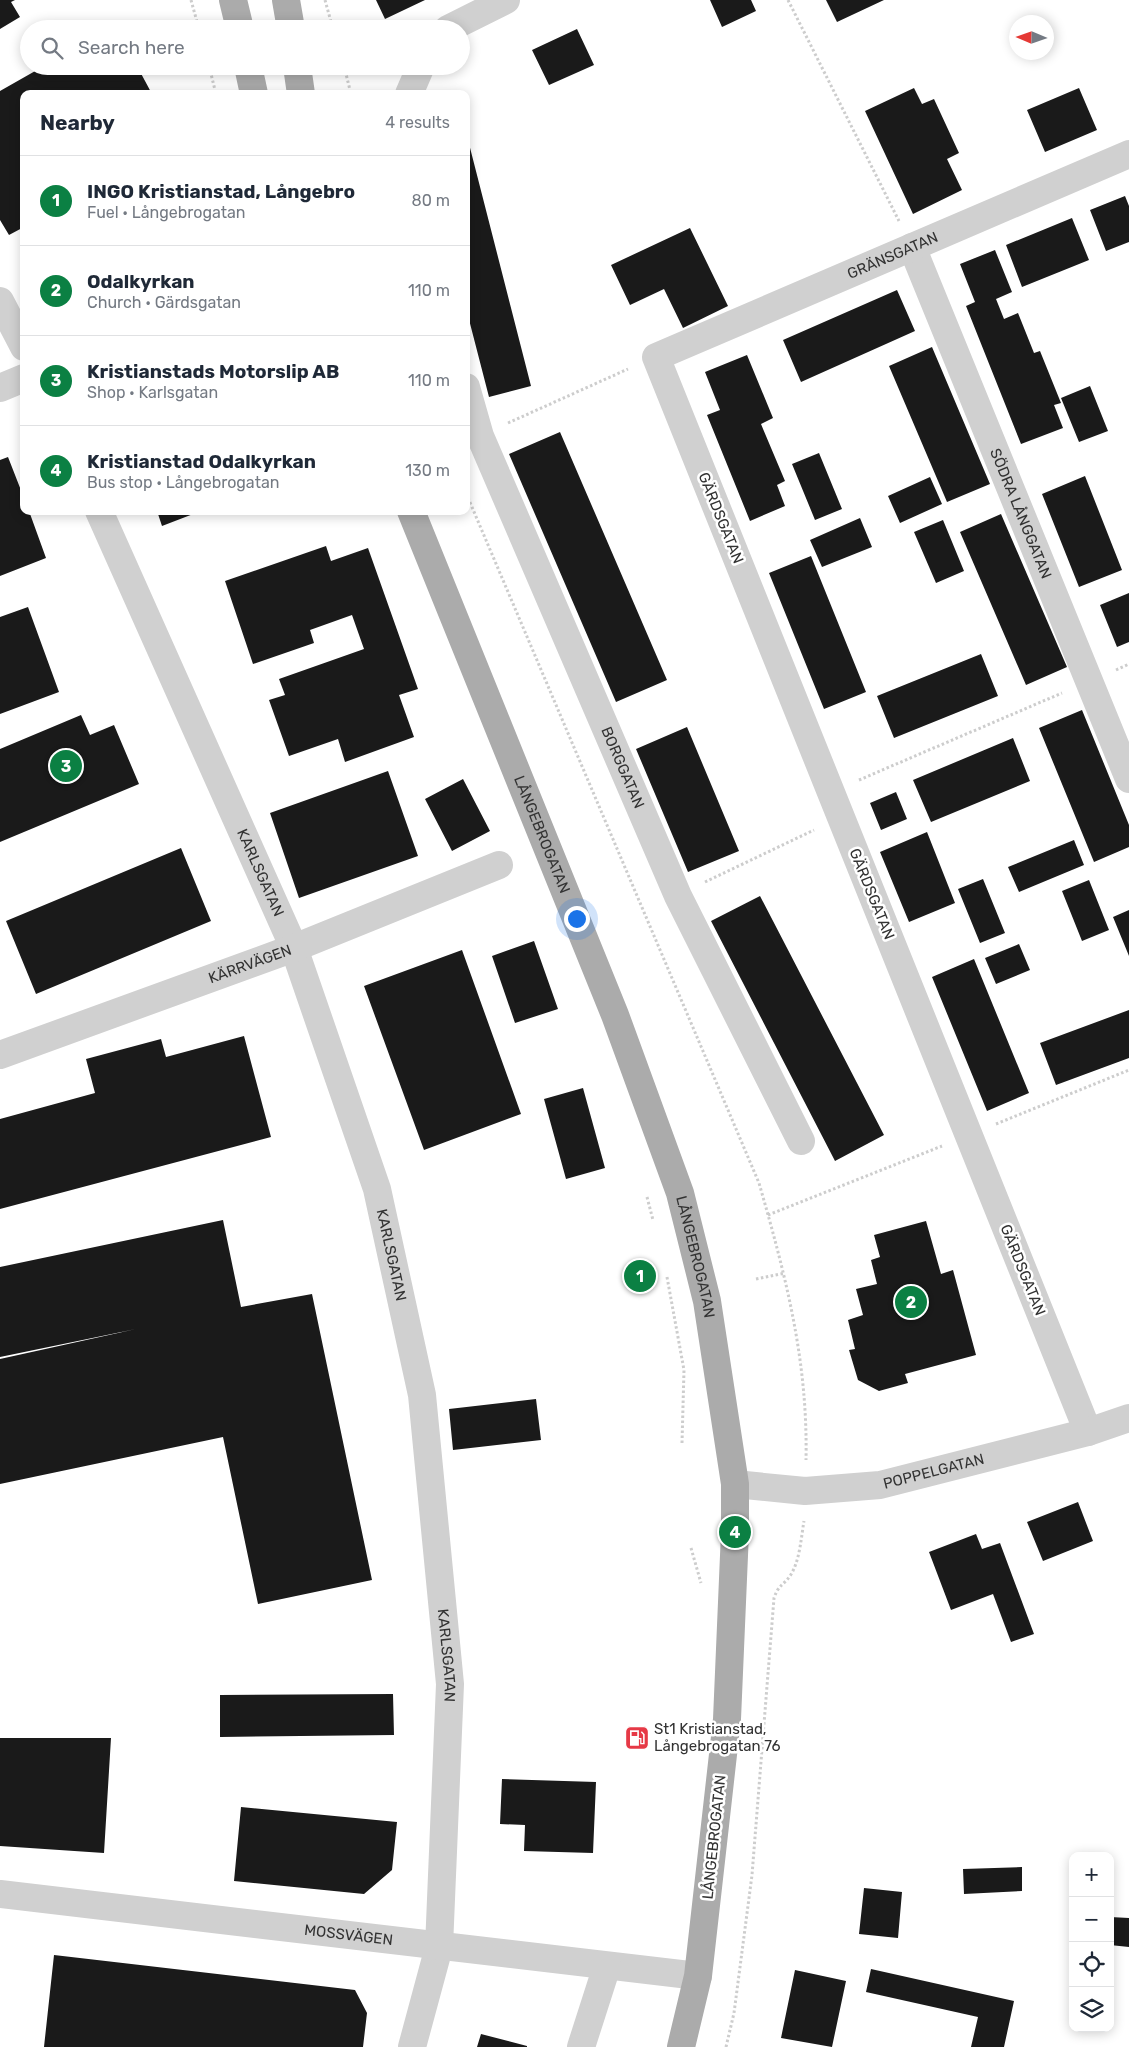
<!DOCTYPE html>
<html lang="en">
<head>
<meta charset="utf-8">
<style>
	:root { --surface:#fff; --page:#f6f6f7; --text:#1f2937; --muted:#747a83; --line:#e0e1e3; --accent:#0b8043 }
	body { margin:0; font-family:Rubik,sans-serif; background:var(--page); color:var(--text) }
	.controls { position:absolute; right:15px; bottom:15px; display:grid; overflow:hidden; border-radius:10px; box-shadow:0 2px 12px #0003 }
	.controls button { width:45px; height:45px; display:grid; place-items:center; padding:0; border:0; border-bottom:1px solid var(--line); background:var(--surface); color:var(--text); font:25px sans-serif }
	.compass { position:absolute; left:1009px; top:15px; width:45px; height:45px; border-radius:50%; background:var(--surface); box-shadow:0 2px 12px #0003; rotate:272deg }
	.you { position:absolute; left:576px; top:918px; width:18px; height:18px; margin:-12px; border:4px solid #fff; border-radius:50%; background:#1a73e8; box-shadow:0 0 0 8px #1a73e833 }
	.badge { display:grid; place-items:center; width:32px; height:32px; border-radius:50%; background:var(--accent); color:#fff; font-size:16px; font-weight:700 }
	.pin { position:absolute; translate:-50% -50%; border:2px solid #fff; box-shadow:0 1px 5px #0006 }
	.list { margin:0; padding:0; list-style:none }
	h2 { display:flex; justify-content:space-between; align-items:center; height:65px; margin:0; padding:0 20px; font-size:21px }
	h2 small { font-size:16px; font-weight:400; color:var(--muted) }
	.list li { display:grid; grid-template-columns:32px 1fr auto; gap:15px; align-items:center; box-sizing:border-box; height:90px; padding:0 20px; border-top:1px solid var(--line) }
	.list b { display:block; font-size:19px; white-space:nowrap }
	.list p { margin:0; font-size:16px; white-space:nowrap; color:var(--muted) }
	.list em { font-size:16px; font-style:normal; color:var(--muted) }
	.icon { flex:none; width:28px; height:28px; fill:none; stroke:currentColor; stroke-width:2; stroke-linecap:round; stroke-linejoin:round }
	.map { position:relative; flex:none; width:1129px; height:2047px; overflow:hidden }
	.search { position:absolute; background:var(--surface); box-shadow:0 2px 12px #0003; left:20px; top:20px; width:450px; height:55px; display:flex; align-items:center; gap:12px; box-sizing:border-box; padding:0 18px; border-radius:28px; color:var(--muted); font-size:19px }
	.panel { position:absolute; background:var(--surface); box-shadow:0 2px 12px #0003; left:20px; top:90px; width:450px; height:425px; border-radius:10px }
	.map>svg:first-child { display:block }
	.building { fill:#1a1a1a }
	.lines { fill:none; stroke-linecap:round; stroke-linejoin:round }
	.path { stroke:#cdcdcd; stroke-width:3; stroke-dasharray:2.5 2.5; stroke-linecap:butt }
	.minor { stroke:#d0d0d0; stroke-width:28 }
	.major { stroke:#ababab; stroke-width:28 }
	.labels { text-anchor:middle; stroke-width:5; stroke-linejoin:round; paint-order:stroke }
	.street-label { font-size:15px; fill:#333; stroke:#fff }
	.poi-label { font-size:15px; fill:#333; stroke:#fff; text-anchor:start }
</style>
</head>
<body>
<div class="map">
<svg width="1129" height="2047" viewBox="0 0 1129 2047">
	<rect width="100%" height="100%" fill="#fff"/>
	<path class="building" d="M0,0H15L11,2L20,17L0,29Z
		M376,0H425L385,19Z
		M710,0H751L756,11L722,27Z
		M826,0H884L837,22Z
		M577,29L594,65L549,85L532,50Z
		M44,66H137L152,94H24V227L9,235L0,220V91Z
		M914,88L922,104L934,99L959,153L947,159L962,190L913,214L865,111Z
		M1079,88L1097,130L1045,152L1027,110Z
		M467,136L531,386L489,397L466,308Z
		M1125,196L1129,206V242L1106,251L1090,210Z
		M1072,218L1089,260L1022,287L1006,245Z
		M690,228L728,306L683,328L664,289L630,305L611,265Z
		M995,250L1012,292L996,299L1004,319L1018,313L1034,353L1040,351L1061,403L1054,405L1063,428L1021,444L966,306L975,302L960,264Z
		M897,290L915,331L801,382L783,340Z
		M932,347L990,484L947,502L889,366Z
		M747,355L773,418L761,424L785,481L777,485L785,506L750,521L707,415L720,410L705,372Z
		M1090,386L1108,431L1079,442L1061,398Z
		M560,432L667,680L616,702L509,454Z
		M819,453L842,509L815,520L792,464Z
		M8,457L24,498V511H29L46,558L0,576V460Z
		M1085,476L1122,570L1079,587L1042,494Z
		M930,477L942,504L900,523L888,496Z
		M157,511H201L162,526Z
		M1001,514L1067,667L1026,685L960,532Z
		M860,518L872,547L822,567L810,540Z
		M943,520L964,571L936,583L914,532Z
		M326,546L331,561L368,548L418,689L399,695L414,737L345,762L338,739L289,756L269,700L285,695L279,679L364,649L352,615L310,630L314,643L253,664L225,581Z
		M811,556L866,692L824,709L769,573Z
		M1129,593V642L1117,647L1100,605Z
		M28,607L59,692L0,714V617Z
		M981,654L998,696L894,738L877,696Z
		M1082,710L1129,825V847L1094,862L1039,728Z
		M81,715L90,735L114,725L139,784L0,842V749Z
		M687,727L739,851L688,872L636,749Z
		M1013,738L1030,781L931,822L913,780Z
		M388,771L418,856L299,898L270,813Z
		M463,779L490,831L452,851L425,799Z
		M896,792L907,819L881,830L870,803Z
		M927,832L955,903L909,922L880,852Z
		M1074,840L1084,865L1019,892L1008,867Z
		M181,848L211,921L36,994L6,921Z
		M983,879L1005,933L980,943L958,889Z
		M1089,880L1109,930L1082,941L1062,891Z
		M760,896L884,1135L835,1161L711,921Z
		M1129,910V956L1113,917Z
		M534,941L558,1009L515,1023L492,956Z
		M1019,944L1030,970L996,984L985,958Z
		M462,950L521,1114L424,1150L364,986Z
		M974,959L1029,1093L987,1111L932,977Z
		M1129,1010V1058L1056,1085L1040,1043Z
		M244,1036L271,1137L0,1209V1119L95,1093L86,1059L161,1039L166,1057Z
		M583,1088L605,1168L566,1179L544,1099Z
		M223,1220L241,1307L312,1294L372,1580L258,1604L223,1437L0,1484V1359L136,1329L0,1357V1267Z
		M926,1221L941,1274L953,1270L976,1355L905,1374L908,1383L879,1391L858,1380L849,1350L855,1349L848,1320L863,1315L856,1289L877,1284L871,1260L880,1257L874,1235Z
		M536,1399L541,1440L453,1450L449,1409Z
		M1078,1502L1093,1541L1043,1561L1027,1522Z
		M976,1534L982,1549L1000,1543L1034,1634L1011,1642L993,1594L951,1610L929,1552Z
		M393,1694L394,1735L220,1737V1695Z
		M0,1738H111L104,1853L0,1846Z
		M502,1779L596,1782L593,1853L524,1851L525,1825L500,1824Z
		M241,1807L397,1822L392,1870L364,1894L234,1881Z
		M1022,1867V1891L964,1894L963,1869Z
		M864,1888L902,1892L898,1938L859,1934Z
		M1110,1917L1129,1918V1947L1110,1945Z
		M54,1955L355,1990L367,2013L363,2047H44Z
		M871,1969L1014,2001L1004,2047H971L978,2017L866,1992Z
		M795,1970L846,1981L832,2047L781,2038Z
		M481,2034L527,2046V2047H477Z"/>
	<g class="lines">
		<path class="path" d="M191,0L199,29
			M325,0L333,29
			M788,0L899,221
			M209,66L216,94
			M344,66L351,94
			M347,74L363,66
			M508,423L628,369
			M466,493L759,1183C786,1277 808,1361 806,1460
			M1116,670L1129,664
			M859,780L1062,693
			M705,882L814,830
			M996,1124L1129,1070
			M647,1197L653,1220
			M768,1215L942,1146
			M667,1277L684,1370L682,1443
			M756,1279L785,1273
			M691,1548L701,1583
			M726,2047L734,2013L752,1875L774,1598C779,1584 783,1586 790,1576C800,1561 801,1538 804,1521"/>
		<g class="minor">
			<path d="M448,29L506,0"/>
			<path d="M409,94L421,66"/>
			<path id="s1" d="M912,247L1129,779"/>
			<path d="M0,301L24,347"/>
			<path id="s2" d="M466,387L480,436L678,896L801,1141"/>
			<path d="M0,388L24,378"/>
			<path id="s3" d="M99,511L294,948L377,1189L422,1395L450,1684L439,1947L412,2047"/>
			<path id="s4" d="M0,1055L294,948L499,865"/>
			<path id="s5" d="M1088,1432L656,357L1129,154"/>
			<path id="s6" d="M735,1484L805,1491L880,1485L1088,1432L1129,1418"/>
			<path id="s7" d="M0,1894L698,1976"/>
			<path d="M581,2047L607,1966"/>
		</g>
		<g class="major">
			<path d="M233,0L240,29"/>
			<path d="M286,0L291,29"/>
			<path d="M248,66L254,94"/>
			<path d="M297,66L301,94"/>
			<path id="s8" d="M411,511L615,1015L680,1193L707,1301L735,1484V1532L727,1719L698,1976L681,2047"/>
		</g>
	</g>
	<defs>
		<symbol id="fuel-square" viewBox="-11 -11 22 22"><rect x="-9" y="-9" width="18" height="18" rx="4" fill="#e63946" stroke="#fff"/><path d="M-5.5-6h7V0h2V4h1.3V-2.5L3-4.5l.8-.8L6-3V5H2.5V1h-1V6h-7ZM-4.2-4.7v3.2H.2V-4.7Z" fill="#fff"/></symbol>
	</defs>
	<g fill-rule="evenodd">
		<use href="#fuel-square" x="623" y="1724" width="28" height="28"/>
	</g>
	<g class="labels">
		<g class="street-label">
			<text dy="5" stroke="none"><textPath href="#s5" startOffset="1416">GRÄNSGATAN</textPath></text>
			<text dy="5" stroke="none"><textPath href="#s1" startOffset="288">SÖDRA LÅNGGATAN</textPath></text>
			<text transform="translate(721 518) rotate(68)" y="5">GÄRDSGATAN</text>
			<text dy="5" stroke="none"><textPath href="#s2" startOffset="412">BORGGATAN</textPath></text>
			<text dy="5" stroke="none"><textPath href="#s8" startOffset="349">LÅNGEBROGATAN</textPath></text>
			<text dy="5" stroke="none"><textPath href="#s3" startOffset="396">KARLSGATAN</textPath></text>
			<text transform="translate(872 894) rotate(68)" y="5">GÄRDSGATAN</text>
			<text dy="5" stroke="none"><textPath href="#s4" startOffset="266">KÄRRVÄGEN</textPath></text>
			<text dy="5" stroke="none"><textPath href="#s3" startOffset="801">KARLSGATAN</textPath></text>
			<text dy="5" stroke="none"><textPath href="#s8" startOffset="799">LÅNGEBROGATAN</textPath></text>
			<text transform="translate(1023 1270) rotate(68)" y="5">GÄRDSGATAN</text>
			<text dy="5" stroke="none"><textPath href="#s6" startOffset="201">POPPELGATAN</textPath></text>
			<text dy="5" stroke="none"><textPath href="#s3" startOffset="1206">KARLSGATAN</textPath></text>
			<text transform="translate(714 1837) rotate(-84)" y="5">LÅNGEBROGATAN</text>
			<text dy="5" stroke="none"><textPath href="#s7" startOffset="351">MOSSVÄGEN</textPath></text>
		</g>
		<g class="poi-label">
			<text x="654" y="1734">St1 Kristianstad,<tspan x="654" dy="17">Långebrogatan 76</tspan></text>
		</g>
	</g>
</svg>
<div class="controls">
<button>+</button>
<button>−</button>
<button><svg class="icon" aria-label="locate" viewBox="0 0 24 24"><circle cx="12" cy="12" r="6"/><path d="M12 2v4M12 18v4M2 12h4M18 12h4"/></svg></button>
<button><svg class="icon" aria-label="layers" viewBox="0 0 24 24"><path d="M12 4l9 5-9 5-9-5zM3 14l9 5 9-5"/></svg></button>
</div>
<svg class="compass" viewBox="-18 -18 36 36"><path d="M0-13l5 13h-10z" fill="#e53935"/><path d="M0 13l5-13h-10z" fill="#747a83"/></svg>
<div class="you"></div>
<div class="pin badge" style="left:640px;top:1276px">1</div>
<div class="pin badge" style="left:911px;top:1302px">2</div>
<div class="pin badge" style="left:66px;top:766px">3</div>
<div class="pin badge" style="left:735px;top:1532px">4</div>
<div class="search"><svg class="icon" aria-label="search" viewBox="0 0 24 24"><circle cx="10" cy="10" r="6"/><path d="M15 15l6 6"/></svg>Search here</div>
<section class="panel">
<h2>Nearby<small>4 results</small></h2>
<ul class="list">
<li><span class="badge">1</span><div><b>INGO Kristianstad, Långebro</b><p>Fuel · Långebrogatan</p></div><em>80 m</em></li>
<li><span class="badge">2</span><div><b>Odalkyrkan</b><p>Church · Gärdsgatan</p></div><em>110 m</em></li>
<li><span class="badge">3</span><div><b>Kristianstads Motorslip AB</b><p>Shop · Karlsgatan</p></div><em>110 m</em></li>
<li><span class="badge">4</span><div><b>Kristianstad Odalkyrkan</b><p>Bus stop · Långebrogatan</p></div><em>130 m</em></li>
</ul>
</section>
</div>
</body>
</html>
